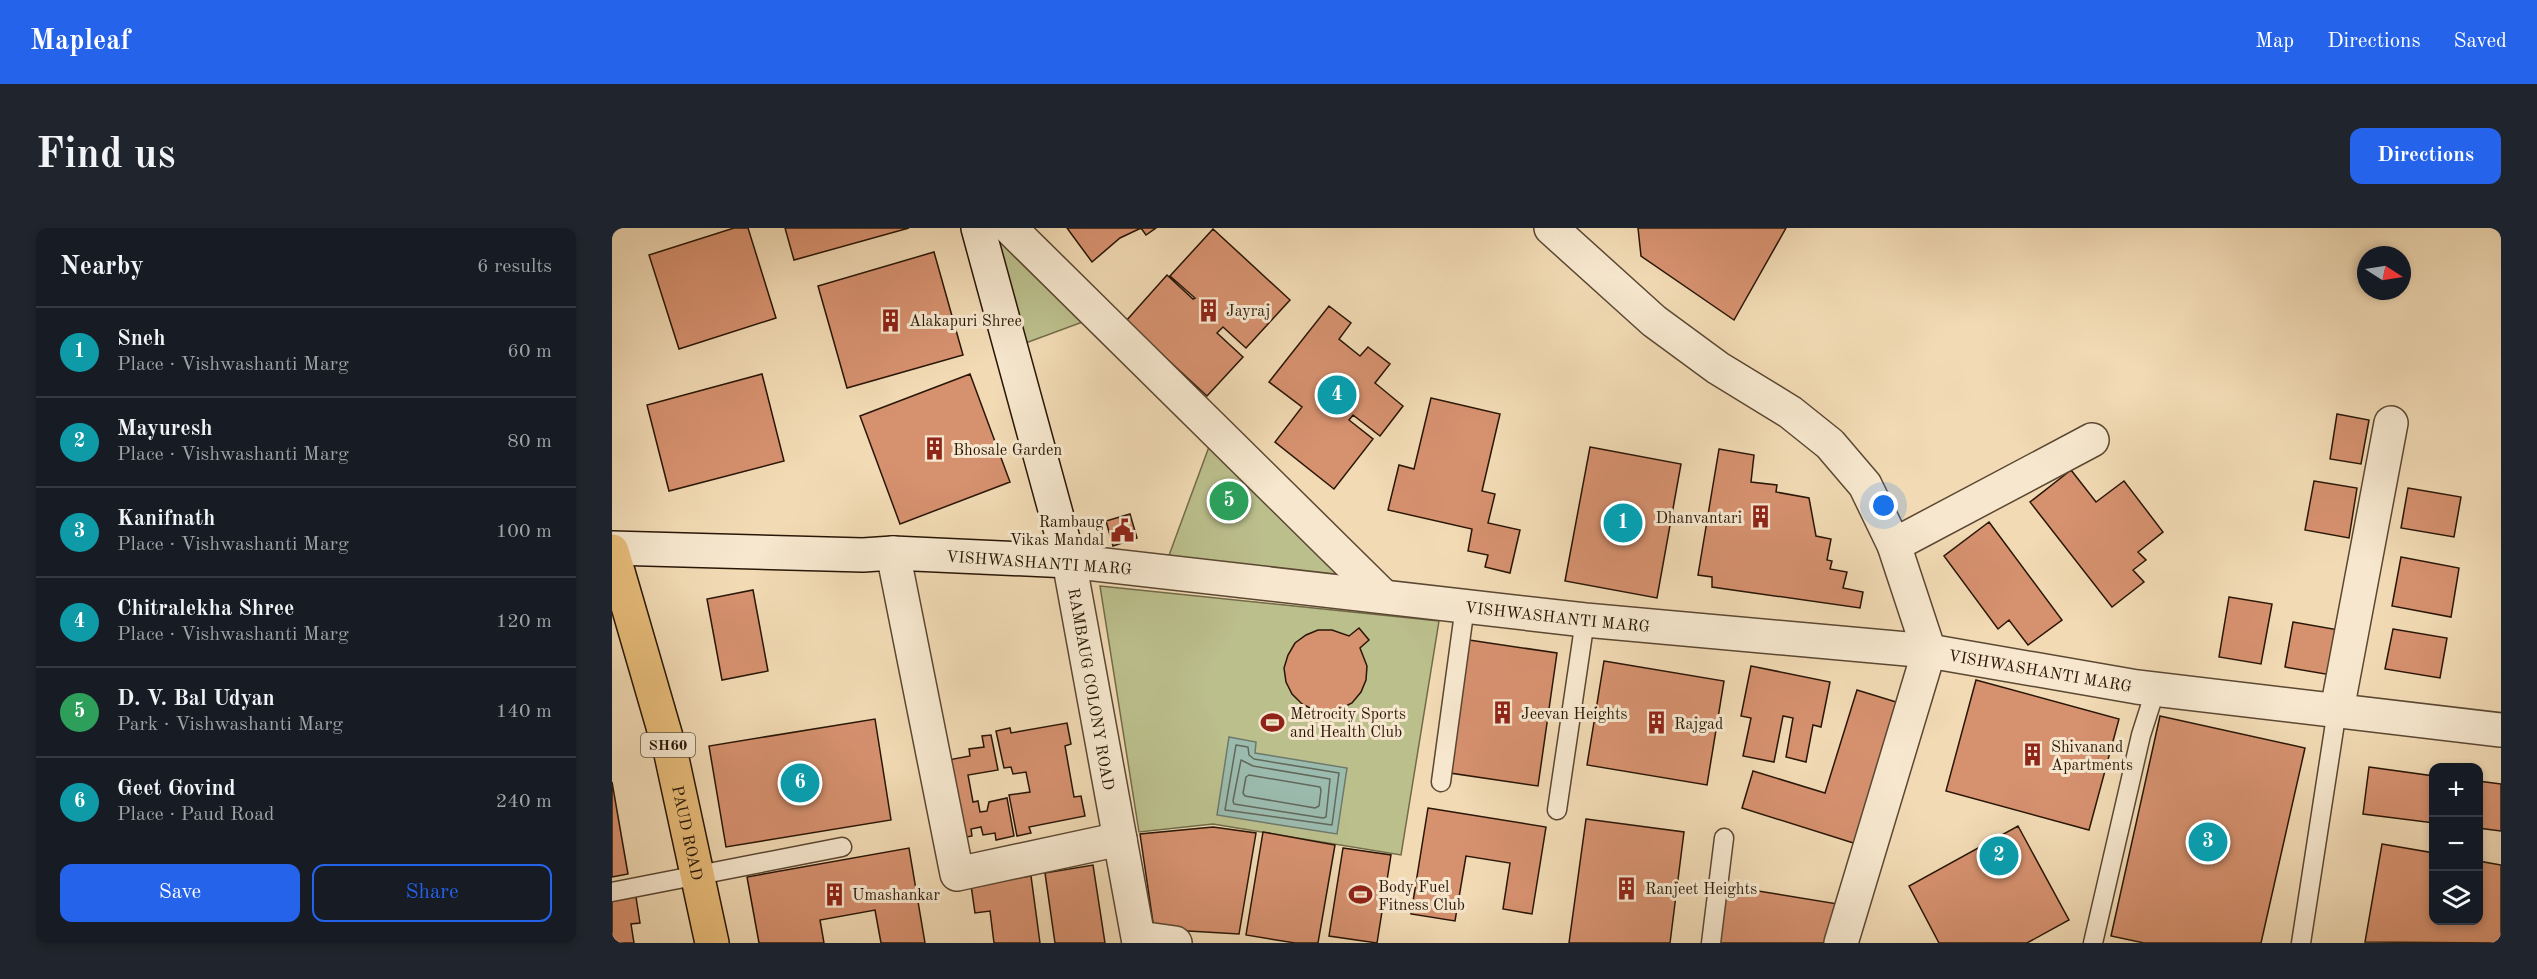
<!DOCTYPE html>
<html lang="en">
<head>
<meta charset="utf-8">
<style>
	:root { --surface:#171b24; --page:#20242c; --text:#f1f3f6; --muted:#9ea1a6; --line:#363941; --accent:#2563eb }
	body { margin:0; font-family:"Old Standard TT",serif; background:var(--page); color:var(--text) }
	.controls { position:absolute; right:18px; bottom:18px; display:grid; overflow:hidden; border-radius:12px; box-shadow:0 3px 9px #0003 }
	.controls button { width:54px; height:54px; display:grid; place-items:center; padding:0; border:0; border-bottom:2px solid var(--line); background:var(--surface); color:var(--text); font:30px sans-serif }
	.compass { position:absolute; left:1745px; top:18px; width:54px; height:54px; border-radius:50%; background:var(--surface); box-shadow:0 3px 9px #0003; rotate:102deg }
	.you { position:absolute; left:1272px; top:278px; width:21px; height:21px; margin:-15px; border:4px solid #fff; border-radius:50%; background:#1a73e8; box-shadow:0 0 0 9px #1a73e833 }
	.badge { display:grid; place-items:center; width:39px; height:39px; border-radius:50%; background:var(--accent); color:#fff; font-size:20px; font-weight:700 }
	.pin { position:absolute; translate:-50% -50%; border:3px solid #fff; box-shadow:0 2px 6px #0006 }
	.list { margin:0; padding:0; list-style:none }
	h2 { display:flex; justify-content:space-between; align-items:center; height:78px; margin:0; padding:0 24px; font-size:26px }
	h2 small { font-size:20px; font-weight:400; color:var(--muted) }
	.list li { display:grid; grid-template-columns:39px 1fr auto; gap:18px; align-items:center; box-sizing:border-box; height:90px; padding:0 24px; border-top:2px solid var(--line) }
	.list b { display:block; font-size:22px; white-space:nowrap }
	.list p { margin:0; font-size:20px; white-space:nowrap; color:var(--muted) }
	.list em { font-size:20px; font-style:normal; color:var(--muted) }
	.actions { display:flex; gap:12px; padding:18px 24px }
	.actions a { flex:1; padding:14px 0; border:2px solid var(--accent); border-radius:12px; text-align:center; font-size:21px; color:var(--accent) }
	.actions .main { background:var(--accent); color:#fff }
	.icon { flex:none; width:33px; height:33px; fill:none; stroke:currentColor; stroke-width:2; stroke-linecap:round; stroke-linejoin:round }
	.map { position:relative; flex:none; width:1889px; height:715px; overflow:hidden; border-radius:12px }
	header { display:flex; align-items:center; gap:36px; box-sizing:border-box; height:84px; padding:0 30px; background:var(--accent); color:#fff }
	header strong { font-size:28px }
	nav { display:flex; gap:33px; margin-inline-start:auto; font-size:21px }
	.intro { display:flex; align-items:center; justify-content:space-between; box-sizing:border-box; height:144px; padding:0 36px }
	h1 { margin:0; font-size:42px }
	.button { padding:15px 27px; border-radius:12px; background:var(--accent); color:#fff; font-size:21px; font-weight:700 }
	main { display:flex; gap:36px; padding:0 36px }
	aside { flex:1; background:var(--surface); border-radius:12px; box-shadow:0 3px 9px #0003 }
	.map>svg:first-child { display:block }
	.green { fill:#bbbf8c; stroke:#726a49; stroke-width:1.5 }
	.water { fill:#9bbbae; stroke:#6d796b; stroke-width:1.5 }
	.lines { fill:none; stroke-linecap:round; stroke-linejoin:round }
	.shore { stroke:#62685a; stroke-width:1.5 }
	.building { fill:#d6916f; stroke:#291606; stroke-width:1.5 }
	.lane-casing { stroke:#5b4732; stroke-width:21 }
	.street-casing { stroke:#5b4732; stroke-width:36 }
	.secondary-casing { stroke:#291606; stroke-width:36 }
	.primary-casing { stroke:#291606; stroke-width:36 }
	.lane { stroke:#f6e7ce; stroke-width:18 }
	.street { stroke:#f6e7ce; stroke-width:33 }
	.secondary { stroke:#f6e7ce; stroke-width:33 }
	.primary { stroke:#e8bd7a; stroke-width:33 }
	.labels { text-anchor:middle; stroke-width:6; stroke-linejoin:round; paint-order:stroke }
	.shield { fill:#f6e7ce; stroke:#665542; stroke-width:1.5 }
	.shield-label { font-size:15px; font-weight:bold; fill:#291606 }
	.poi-label { font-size:16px; fill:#291606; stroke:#f6e7ce; text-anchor:start }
	.street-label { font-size:16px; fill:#291606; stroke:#f6e7ce }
</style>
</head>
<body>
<header>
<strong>Mapleaf</strong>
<nav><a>Map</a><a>Directions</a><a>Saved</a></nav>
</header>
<div class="intro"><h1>Find us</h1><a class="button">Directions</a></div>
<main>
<aside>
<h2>Nearby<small>6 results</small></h2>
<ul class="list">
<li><span class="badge" style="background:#0f9aa8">1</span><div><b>Sneh</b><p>Place · Vishwashanti Marg</p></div><em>60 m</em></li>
<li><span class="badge" style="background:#0f9aa8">2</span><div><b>Mayuresh</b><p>Place · Vishwashanti Marg</p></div><em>80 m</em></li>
<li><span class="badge" style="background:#0f9aa8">3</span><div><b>Kanifnath</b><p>Place · Vishwashanti Marg</p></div><em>100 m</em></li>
<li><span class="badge" style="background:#0f9aa8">4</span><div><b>Chitralekha Shree</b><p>Place · Vishwashanti Marg</p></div><em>120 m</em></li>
<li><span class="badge" style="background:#2e9e5b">5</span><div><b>D. V. Bal Udyan</b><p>Park · Vishwashanti Marg</p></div><em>140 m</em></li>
<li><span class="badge" style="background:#0f9aa8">6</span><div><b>Geet Govind</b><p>Place · Paud Road</p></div><em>240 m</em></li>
</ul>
<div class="actions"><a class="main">Save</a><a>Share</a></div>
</aside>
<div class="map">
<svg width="1889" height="715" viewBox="0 0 1889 715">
	<rect width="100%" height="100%" fill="#f1dab4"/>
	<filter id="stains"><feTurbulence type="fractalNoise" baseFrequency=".00333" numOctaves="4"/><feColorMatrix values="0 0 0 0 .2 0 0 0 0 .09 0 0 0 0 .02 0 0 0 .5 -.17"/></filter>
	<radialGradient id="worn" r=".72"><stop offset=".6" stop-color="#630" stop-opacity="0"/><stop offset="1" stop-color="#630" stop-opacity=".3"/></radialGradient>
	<path class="green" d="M380,1L476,92L411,116Z
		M598,216L739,353L556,330Z
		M488,358L827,393L789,627L601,596L527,604Z"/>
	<path class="water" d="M617,509L644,514L643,525L735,540L725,606L605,587Z"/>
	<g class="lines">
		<path class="shore" d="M624,517L636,519L637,527L642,531L727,545L720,597L613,582Z
			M629,532L641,538L718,551L714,589L711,590L622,576L621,573Z
			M637,547L708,559L709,562L707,578L703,580L633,568L631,565L634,549Z"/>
	</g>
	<path class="building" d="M122,0H136L164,90L67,121L37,27Z
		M173,0H297L182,32Z
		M455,0H544L534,7L529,0L508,10L480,34Z
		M1026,0H1174L1122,92L1029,28Z
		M601,1L678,72L634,120L611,99L605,105L631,129L595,168L514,93L555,47L581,71L583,70L558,48Z
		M322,24L351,127L235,160L206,58Z
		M717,78L739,95L727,111L748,128L756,119L778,136L763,155L791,178L768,208L741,187L737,192L761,211L722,261L663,214L690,179L657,154Z
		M150,146L172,233L57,263L35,177Z
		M358,146L398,254L288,296L248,188Z
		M819,170L888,186L870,263L883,266L876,295L908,302L898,345L873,339L876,327L856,323L860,301L776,282L787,237L802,241Z
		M1725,186L1757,192L1749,236L1718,231Z
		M978,219L1069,236L1045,370L953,353Z
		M1107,221L1142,227L1139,254L1165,257L1164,264L1197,270L1204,308L1219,311L1215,332L1220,333L1218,341L1235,344L1231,360L1251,364L1248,380L1100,359V349L1086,347Z
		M1459,242L1484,274L1512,253L1551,304L1526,324L1534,332L1521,342L1532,354L1500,379L1418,274Z
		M1702,253L1745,260L1737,310L1693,302Z
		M1796,260L1849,269L1842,309L1789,300Z
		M518,286L525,310L501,318L494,293Z
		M1377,294L1450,392L1416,417L1397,392L1386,401L1332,328Z
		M1789,329L1847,340L1839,389L1780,378Z
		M141,362L156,443L110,452L95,371Z
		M1617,369L1660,376L1649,436L1607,429Z
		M1681,394L1727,402L1719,447L1673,439Z
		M747,400L757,412L748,420L755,438L754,452L749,464L740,475L728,481L715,484L702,482L690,476L680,466L674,454L672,440L676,427L683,415L694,407L706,402H720L737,408Z
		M1781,401L1835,410L1828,450L1773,441Z
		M857,412L945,425L926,558L838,545Z
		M992,433L1112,453L1095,557L975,537Z
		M1139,438L1218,454L1209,499L1201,497L1194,534L1174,529L1181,490L1171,488L1162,534L1131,528L1139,490L1129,488Z
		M1364,452L1507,491L1477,602L1334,563Z
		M1245,462L1294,477L1251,618L1130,580L1141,543L1213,565Z
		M1548,488L1693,520L1649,715H1532L1499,708Z
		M263,491L279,592L114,619L97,518Z
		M455,495L459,516L453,518L462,569L469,568L473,588L417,599L419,605L405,608L397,567L418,564L414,544L401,546L399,539L392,540L384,503L398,500L399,505Z
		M379,507L386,542L356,547L361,574L366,573L368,584L375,583L377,574L395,570L402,608L384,612L383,605L371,607L369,599L359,601L360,608L344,611L336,532L358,528L357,521L372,519L370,508Z
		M1757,539L1822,548V595L1751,586Z
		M1866,553L1889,556V603L1866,600Z
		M0,554L16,646L0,649Z
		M816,580L934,599L920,686L891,681L898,635L854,628L843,693L799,686Z
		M974,591L1072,604L1058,715H957Z
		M1406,598L1457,692L1415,715H1327L1297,658Z
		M601,599L644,605L627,706L542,701L528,606Z
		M651,604L723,617L706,715H683L634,707Z
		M1770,616L1822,625V692H1866V633L1889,637V715L1753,714Z
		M297,620L313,715H269L263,682L208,692L212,715H147L135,649Z
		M731,620L779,627L765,715L717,708Z
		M481,637L493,715H443L433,645Z
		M419,648L428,715H382L378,683L363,685L359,657Z
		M1115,658L1226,676L1220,715H1105Z
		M24,669L28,695L19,696L22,715H0V672Z"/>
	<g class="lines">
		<defs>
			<path id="lane" d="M829,554L853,378
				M945,582L973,392
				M0,664L230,619
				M1099,715L1112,610
				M1481,715L1529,507L1544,460
				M1689,715L1725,482"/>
			<g id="street">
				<path d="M398,0L771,368"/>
				<path d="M939,0L1042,93L1106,140L1178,184L1218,216L1253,257L1282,317L1317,423L1229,715"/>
				<path d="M1282,317L1480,212"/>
				<path d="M281,325L345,646L508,611"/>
				<path d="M1725,482L1779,195"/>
				<path d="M527,710L563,715"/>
				<path id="s1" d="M527,715L457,333L973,392L1317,423L1525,459L1889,502"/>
			</g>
			<path id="secondary" d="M0,320L251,327L281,325L457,333L366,0"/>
			<g id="primary">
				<path id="s2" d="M0,323L59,526L100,715"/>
			</g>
		</defs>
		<use href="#lane" class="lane-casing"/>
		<use href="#street" class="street-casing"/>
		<use href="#secondary" class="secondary-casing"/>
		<use href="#primary" class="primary-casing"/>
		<use href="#lane" class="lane"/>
		<use href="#street" class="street"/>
		<use href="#secondary" class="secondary"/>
		<use href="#primary" class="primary"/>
	</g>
	<defs>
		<symbol id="building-bare" viewBox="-9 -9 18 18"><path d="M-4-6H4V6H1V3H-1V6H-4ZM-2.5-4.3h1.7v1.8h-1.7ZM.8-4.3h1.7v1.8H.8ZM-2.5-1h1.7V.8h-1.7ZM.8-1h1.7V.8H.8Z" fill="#8f2418" stroke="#f6e7ce" stroke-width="2.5" paint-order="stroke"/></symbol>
		<symbol id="civic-bare" viewBox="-9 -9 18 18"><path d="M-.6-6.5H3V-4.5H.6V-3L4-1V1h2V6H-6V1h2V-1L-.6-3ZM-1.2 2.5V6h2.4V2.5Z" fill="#8f2418" stroke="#f6e7ce" stroke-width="2.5" paint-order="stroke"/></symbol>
		<symbol id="stadium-bare" viewBox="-9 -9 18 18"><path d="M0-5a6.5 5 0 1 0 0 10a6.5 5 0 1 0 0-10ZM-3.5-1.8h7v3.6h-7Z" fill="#8f2418" stroke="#f6e7ce" stroke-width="2.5" paint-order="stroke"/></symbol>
	</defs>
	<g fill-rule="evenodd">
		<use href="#building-bare" x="580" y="66" width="33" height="33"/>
		<use href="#building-bare" x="262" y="76" width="33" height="33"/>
		<use href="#building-bare" x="306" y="204" width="33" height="33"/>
		<use href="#building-bare" x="1132" y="272" width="33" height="33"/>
		<use href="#civic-bare" x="494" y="286" width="33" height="33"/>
		<use href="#building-bare" x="874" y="468" width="33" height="33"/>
		<use href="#stadium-bare" x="644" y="478" width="33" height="33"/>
		<use href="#building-bare" x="1028" y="478" width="33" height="33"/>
		<use href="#building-bare" x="1404" y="510" width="33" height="33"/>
		<use href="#building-bare" x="998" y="644" width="33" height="33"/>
		<use href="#building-bare" x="206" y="650" width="33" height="33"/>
		<use href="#stadium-bare" x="732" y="650" width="33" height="33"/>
	</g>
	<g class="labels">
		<rect class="shield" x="29" y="505" width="54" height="24" rx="4.5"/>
		<g class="shield-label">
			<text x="56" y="522">SH60</text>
		</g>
		<g class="poi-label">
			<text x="614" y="88">Jayraj</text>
			<text x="297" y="98">Alakapuri Shree</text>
			<text x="341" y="227">Bhosale Garden</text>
			<text x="1130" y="295" text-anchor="end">Dhanvantari</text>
			<text x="492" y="299" text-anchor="end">Rambaug<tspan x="492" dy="18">Vikas Mandal</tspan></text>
			<text x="678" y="491">Metrocity Sports<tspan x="678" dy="18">and Health Club</tspan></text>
			<text x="909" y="491">Jeevan Heights</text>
			<text x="1062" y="501">Rajgad</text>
			<text x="1439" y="524">Shivanand<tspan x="1439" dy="18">Apartments</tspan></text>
			<text x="766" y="664">Body Fuel<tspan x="766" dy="18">Fitness Club</tspan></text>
			<text x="1033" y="666">Ranjeet Heights</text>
			<text x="240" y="672">Umashankar</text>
		</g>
		<g class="street-label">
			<text transform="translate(427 334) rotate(4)" y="6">VISHWASHANTI MARG</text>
			<text dy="6" stroke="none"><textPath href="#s1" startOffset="880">VISHWASHANTI MARG</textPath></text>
			<text dy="6" stroke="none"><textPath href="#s1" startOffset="1366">VISHWASHANTI MARG</textPath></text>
			<text transform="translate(480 461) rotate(80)" y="6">RAMBAUG COLONY ROAD</text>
			<text dy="6" stroke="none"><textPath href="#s2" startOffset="292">PAUD ROAD</textPath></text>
		</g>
	</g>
	<rect width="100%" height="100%" filter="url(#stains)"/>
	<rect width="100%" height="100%" fill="url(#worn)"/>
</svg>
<div class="controls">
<button>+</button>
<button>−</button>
<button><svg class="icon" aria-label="layers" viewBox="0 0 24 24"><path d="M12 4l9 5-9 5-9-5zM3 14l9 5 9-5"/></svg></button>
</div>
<svg class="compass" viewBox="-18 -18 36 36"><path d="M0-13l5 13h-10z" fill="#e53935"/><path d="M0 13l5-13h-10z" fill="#9ea1a6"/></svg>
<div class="you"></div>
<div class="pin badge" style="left:1011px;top:295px;background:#0f9aa8">1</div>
<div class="pin badge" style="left:1387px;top:628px;background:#0f9aa8">2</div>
<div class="pin badge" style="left:1596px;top:614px;background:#0f9aa8">3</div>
<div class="pin badge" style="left:725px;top:167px;background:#0f9aa8">4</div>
<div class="pin badge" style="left:617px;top:273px;background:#2e9e5b">5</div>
<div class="pin badge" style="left:188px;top:555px;background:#0f9aa8">6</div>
</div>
</main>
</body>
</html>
